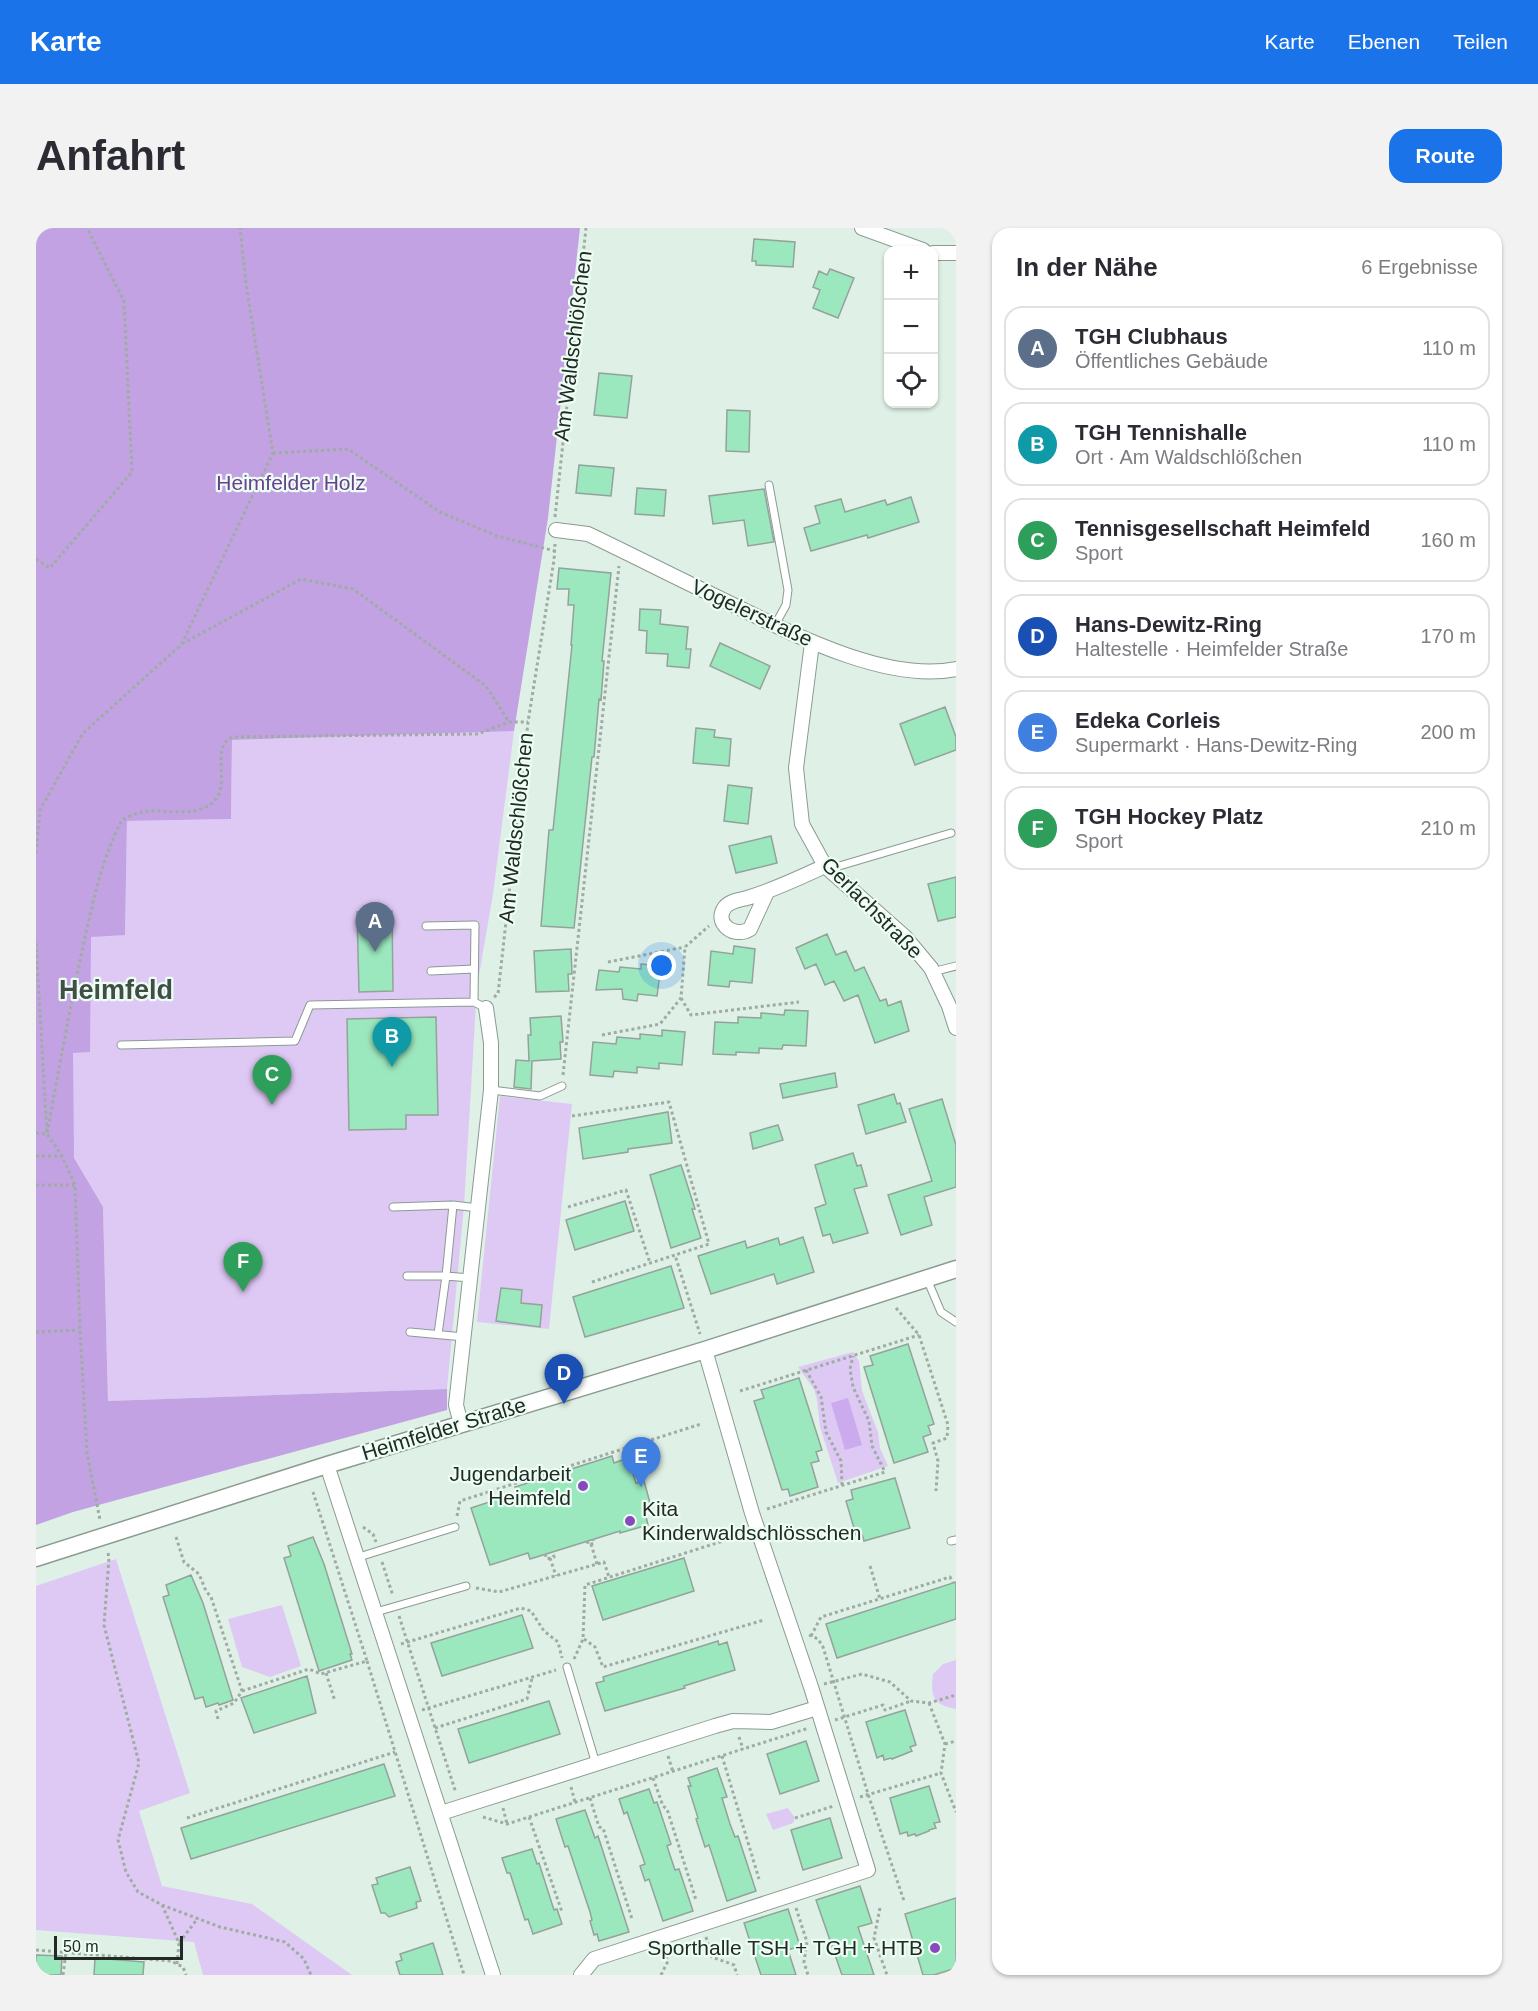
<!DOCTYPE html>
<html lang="de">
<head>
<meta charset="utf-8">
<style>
	:root { --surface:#fff; --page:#f2f2f3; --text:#2b2b33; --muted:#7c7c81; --line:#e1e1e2; --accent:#1a73e8 }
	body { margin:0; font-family:Helvetica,sans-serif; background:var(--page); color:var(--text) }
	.controls { position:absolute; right:18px; top:18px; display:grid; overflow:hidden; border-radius:12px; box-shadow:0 2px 4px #0004 }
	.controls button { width:54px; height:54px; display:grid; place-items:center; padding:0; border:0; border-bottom:2px solid var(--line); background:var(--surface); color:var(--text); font:30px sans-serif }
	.scale { position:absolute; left:18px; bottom:15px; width:129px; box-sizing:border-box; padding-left:6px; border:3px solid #232925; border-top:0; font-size:16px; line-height:21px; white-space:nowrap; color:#232925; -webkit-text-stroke:4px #ecfdf3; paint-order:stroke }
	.you { position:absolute; left:626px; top:738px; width:21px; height:21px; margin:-15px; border:4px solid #fff; border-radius:50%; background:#1a73e8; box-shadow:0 0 0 9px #1a73e833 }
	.badge { display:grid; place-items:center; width:39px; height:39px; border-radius:50%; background:var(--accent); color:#fff; font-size:20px; font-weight:700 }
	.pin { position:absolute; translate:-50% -50px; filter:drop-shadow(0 2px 3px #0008) }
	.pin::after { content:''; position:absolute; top:32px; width:21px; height:18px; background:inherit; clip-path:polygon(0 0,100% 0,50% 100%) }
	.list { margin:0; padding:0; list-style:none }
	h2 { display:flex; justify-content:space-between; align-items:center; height:78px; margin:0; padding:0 24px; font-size:26px }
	h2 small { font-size:20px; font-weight:400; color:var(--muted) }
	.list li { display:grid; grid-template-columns:39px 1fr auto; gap:18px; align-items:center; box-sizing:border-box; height:84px; margin:0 12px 12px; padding:0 12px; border:2px solid var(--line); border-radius:18px }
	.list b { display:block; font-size:22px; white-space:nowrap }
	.list p { margin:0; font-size:20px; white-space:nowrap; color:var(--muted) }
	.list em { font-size:20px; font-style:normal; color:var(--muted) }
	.icon { flex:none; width:33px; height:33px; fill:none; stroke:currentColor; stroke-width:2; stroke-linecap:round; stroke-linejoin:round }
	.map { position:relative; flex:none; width:920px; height:1747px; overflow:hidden; border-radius:18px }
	header { display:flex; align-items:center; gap:36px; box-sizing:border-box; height:84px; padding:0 30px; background:var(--accent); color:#fff }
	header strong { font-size:28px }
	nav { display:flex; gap:33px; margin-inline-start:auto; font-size:21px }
	.intro { display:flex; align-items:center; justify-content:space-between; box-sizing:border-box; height:144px; padding:0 36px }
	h1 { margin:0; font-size:42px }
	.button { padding:15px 27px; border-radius:18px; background:var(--accent); color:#fff; font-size:21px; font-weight:700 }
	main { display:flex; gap:36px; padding:0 36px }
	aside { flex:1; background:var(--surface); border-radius:18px; box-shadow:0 2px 4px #0004 }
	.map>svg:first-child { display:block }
	.green { fill:#dec9f5 }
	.forest { fill:#c2a2e3 }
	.water { fill:#cbabed }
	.building { fill:#9be8be; stroke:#93a399; stroke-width:1.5 }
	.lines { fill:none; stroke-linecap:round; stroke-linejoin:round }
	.service-casing { stroke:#8b9b91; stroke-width:9 }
	.minor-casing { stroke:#8b9b91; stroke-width:16 }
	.tertiary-casing { stroke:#8b9b91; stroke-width:19 }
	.path { stroke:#9faca4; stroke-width:3; stroke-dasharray:3 3; stroke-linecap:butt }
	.service { stroke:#fff; stroke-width:7 }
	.minor { stroke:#fff; stroke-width:14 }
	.tertiary { stroke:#fff; stroke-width:16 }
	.poi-dot { fill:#8949be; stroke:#ecfdf3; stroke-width:2 }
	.labels { text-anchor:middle; stroke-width:4.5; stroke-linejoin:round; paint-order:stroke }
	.street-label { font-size:21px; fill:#232925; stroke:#ecfdf3 }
	.park-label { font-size:21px; fill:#69408d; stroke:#ecfdf3 }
	.poi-label { font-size:21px; fill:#232925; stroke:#ecfdf3; text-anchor:end }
	.district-label { font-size:27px; font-weight:bold; fill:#404e46; stroke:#ecfdf3 }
</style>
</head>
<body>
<header>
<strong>Karte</strong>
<nav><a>Karte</a><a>Ebenen</a><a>Teilen</a></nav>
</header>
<div class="intro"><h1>Anfahrt</h1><a class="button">Route</a></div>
<main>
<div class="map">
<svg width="920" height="1747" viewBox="0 0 920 1747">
	<rect width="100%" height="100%" fill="#dff0e6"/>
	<path class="green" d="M0,0L168,491L59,562L89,707L91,593L195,591L196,512L478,503L457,666L441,759L428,978L411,1161L72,1173L67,979L39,966Z
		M464,868L536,876L513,1101L441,1094Z
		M817,1124L823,1133L826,1163L842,1204L844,1220L852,1238L802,1255L784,1199L781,1172L778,1161L762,1139Z
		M80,1331L154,1565L103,1583L126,1658L216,1676L316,1747H167L158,1714L0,1702V1358Z
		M246,1377L265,1438L234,1449L206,1439L192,1391Z
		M920,1432V1481C897,1477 894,1468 897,1446L907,1436Z
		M752,1580L759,1590L757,1595L737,1602L730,1586Z"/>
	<path class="forest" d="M0,0H544L512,290L478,503L196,512L195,591L91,593L89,707L55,709L54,824L37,825L38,930L67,979L72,1173L411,1161V1182L37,1284L0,1297Z"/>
	<path class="water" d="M812,1170L826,1217L809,1222L795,1175Z"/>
	<path class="building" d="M718,11L759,14L757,39L720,37V33H716Z
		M794,41L818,50L802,90L777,80L784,62L777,59L783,43L791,47Z
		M563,145L596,148L591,190L558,187Z
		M691,182L714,183L713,224L690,223Z
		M543,237L578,240L575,268L540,265Z
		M601,260L630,262L628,288L599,286Z
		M728,261L738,314L712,318L708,292L677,296L673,268Z
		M875,269L883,294L832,310L831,307L775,323L768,300L784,295L779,278L805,271L809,284L849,272L851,277Z
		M523,340L575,345L566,433H568L565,472L563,471L558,529H556L538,700L505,698L513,602H517L536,417H535L538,377H532L533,361H521Z
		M604,381L625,382L624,396L652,399L650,421H655L653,440L631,438L632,426L610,425L611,403L603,402Z
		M684,415L734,438L724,461L674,438Z
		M909,479L920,509V522L879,537L864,496Z
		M660,500L679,502L678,509L695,511L693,538L657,535Z
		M692,557L716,560L712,596L688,593Z
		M735,608L741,635L700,645L693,618Z
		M920,649V689L902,693L892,656Z
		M356,683L357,763L323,764L321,684Z
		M791,706L800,727L810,723L819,743L828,739L844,773L850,771L852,778L865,773L873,803L839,815L822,767L808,773L798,753L789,757L780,736L769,741L760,720Z
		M698,718L719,721L716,755L694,753L693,759L672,757L675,723L697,726Z
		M535,721L536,746H532L533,763L500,764L498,723Z
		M605,736L625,738L621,768L602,766L601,773L587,771L586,761L560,762L563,742L583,744L584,739L605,741Z
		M749,782L772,783L770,818L747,817L746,821L723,820V825L700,824V827L677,826L679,794L702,795V789L725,790V785L748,787Z
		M525,788L527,814H524L525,831L495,833H496L495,861L478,859L480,832L493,833L492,807H495L494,790Z
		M400,789L402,887H370V901L313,902L311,791Z
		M626,802L649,804L646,837L623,835V841L601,839V845L578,843L577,849L554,847L557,814L580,816L581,809L604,811V806L626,808Z
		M799,845L801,859L747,870L744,856Z
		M858,866L861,876L864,875L870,894L830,906L822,877Z
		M906,871L920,917V959L888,969L896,997L865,1007L852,967L896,953L873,881Z
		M632,884L636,915L592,921V924L547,931L543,900Z
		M742,897L747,912L717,921L714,905Z
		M817,925L821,938L825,937L831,958L818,961L832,1005L797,1015L794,1006L787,1008L779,980L790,976L779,937Z
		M645,937L659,981H656L665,1010L635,1020L614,947Z
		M589,973L598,1003L539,1022L530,992Z
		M767,1009L778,1044L741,1056L738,1046L675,1066L662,1028L709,1013L711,1020L742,1010L744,1017Z
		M635,1038L648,1080L549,1109L537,1069Z
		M465,1060L486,1062L485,1075L506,1077L504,1099L460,1093Z
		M872,1116L898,1196L892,1198L895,1206L887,1209L892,1224L858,1235L828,1139L837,1137L834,1128Z
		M763,1150L786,1222L780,1224L783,1233L775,1235L782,1259L754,1268L752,1261L746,1262L718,1173L728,1170L725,1162Z
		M576,1228L578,1235L592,1230L600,1255L608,1253L616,1282L609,1284L612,1297L584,1305V1303L494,1331L492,1325L454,1337L435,1280L481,1265L479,1259Z
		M859,1250L874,1300L828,1313L826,1306L820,1307L810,1273L817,1271L815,1262Z
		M277,1309L288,1336L316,1426H314L316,1432L283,1443L248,1330L255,1328L252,1318Z
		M648,1330L658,1363L567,1392L556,1358Z
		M155,1347L167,1375L197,1472L183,1477L182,1475L170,1479L167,1469L159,1471L127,1369L133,1367L130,1357Z
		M920,1354V1391L801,1430L790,1396Z
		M486,1387L497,1420L406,1448L395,1415Z
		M682,1413L683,1417L691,1414L699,1442L648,1458L649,1460L569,1483L560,1455L568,1453L567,1449Z
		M271,1448L280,1485L218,1505L205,1470Z
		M513,1473L524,1506L433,1535L422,1501Z
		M869,1482L880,1517L874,1519L876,1523L856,1531L855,1530L848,1532L847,1527L841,1530L830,1494Z
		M770,1513L783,1553L744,1566L731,1526Z
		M348,1536L359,1568L155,1631L145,1600Z
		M681,1540L691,1569L686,1570L694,1596L699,1609L702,1608L720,1663L691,1673L673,1617L669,1619L660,1591L662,1590L652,1558H655L652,1550Z
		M893,1558L904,1594L898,1595L900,1600L893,1602V1603L880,1608L879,1606L872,1608L871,1604L864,1606L854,1570Z
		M613,1561L618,1575L621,1574L635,1616L631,1618L639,1642L643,1641L657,1683L627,1693L613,1651L609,1653L604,1638L609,1636L591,1584L588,1586L583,1571Z
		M549,1582L559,1610L562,1608L593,1704L563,1713L561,1706L558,1707L554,1693L556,1692L554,1684L532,1618L529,1619L520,1591Z
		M794,1590L806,1630L767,1642L755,1602Z
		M496,1621L501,1636L503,1635L518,1682L521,1681L526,1696L497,1706L492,1691L489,1692L474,1645H471L466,1630Z
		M374,1639L385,1673L380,1674L381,1680L353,1689L349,1685H345L336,1657L342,1656L340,1650Z
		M824,1658L836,1695L822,1699L838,1747H806L780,1672Z
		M920,1670V1740L898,1747H887L869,1686Z
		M752,1681L764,1718L752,1722L760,1747H725L708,1695Z
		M397,1715L407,1747H364L360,1734L366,1732L364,1726Z
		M0,1727L26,1728L25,1747H0Z
		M59,1730L108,1734L107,1747H58Z"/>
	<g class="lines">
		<defs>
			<path id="service" d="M733,257L752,362L750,377L739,397
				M793,641L915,605
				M390,698L439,697L438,774
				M395,743L438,741
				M896,744L920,738
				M85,817L259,813L274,777L438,774L450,780
				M455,862L504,868L526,858
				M357,979L417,977
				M371,1048H410L417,977L442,980
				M891,1051L905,1084L920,1094
				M374,1104L428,1109
				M402,1106L410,1048L434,1050
				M915,1313L920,1312
				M323,1329L419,1299
				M340,1384L430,1358
				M531,1439L560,1536"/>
			<path id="minor" d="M826,0L887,22
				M897,25H920
				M520,302L552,306C596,327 639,349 683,370C747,401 848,456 920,441
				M776,415L760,540L766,596L789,638L869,709L895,740L913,778L920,800
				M731,664L714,701C698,711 677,695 689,679C694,673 703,672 711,670C738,662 763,650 789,638
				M425,1196L420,1177L455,862V815L450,780
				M291,1237L457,1747
				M405,1585L679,1498L697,1493L735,1494L781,1480
				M545,1747L558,1731L832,1642L775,1459L716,1285L669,1122"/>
			<path id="tertiary" d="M0,1330L291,1237L669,1122L920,1041"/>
		</defs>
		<use href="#service" class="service-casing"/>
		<use href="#minor" class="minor-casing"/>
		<use href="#tertiary" class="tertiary-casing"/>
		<path class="path" d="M237,225L312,221L404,284L461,308L519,323
			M519,289L550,0
			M0,331L14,340L96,244L88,73L51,0
			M146,416L265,351L317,361L450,458L473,494
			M0,625L4,582L47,505L145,417L237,225L210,56L204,0
			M0,715L11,906L26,928L39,957L44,1102L51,1224L64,1292
			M572,734L649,719
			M458,769L462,766L492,494L518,332L519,316
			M645,770L655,787L763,774
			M566,807L624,796L645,770L649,719L673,698
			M527,847L583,338
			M536,888L633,874L673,1016L639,1027
			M0,905L11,906C23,840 35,774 49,709C58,669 67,628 86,592C94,588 104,583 113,583C132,582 159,589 176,575C197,559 173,520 196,509L442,506L473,494H492
			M0,928H26
			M0,957H39
			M532,979L590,962L614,1035
			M556,1054L639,1027L664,1106
			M860,1080L883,1107L912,1197L911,1210L897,1215L902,1233L900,1263
			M0,1104L43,1102
			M770,1142L785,1169L790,1204L805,1233L806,1257
			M704,1163L883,1107
			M731,1281L849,1244L836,1218L833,1193L817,1159L814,1141L817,1128
			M421,1288L424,1273L665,1196
			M327,1299L337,1306L340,1314
			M140,1309L148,1334L163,1346L170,1363L175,1369L206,1463L198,1475L180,1483L182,1491
			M551,1313L553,1317L558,1315L557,1311
			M555,1316L561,1336
			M72,1325L73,1330L68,1397L103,1535L82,1612L90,1644L102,1664L126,1677L184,1699L249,1714L268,1731L275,1747
			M509,1326L511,1331L518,1329L517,1324
			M514,1330L520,1348
			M346,1334L357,1368
			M834,1338L844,1371
			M440,1360L463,1364L568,1334L573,1349
			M363,1388L420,1565
			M773,1407L782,1411L787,1419L832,1566L868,1673
			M775,1408L785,1389L914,1349L917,1355
			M548,1411L559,1419L567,1439L728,1392
			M365,1416L485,1380L495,1383L508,1403L522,1414L526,1430
			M538,1431L547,1411L549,1357L709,1306
			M331,1433L428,1747
			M290,1445L299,1473
			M788,1456L826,1446L854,1454L875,1473L893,1475L920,1467
			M206,1463L273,1441L285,1446L331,1433L277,1264
			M893,1475L909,1516L905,1545L920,1584
			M386,1482L520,1442
			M799,1492L847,1477L849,1482L875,1473
			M399,1500L491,1471L496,1450
			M703,1509L707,1521
			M909,1516L920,1513
			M632,1528L637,1544
			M686,1528L723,1651
			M617,1550L627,1578L631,1581L660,1672
			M535,1559L539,1574
			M824,1569L905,1545
			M554,1570L563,1599L567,1600L596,1691
			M467,1580L471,1596
			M447,1589L471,1596L773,1500
			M493,1589L526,1684
			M151,1590L359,1524
			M759,1590L798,1578
			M126,1677L143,1715L162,1690
			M760,1680L771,1714L768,1734L772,1747
			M844,1680L838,1710L851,1747
			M670,1709L676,1729L698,1737L701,1747
			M0,1722L135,1733L147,1739L150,1747
			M141,1736L143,1715
			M27,1747L30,1724
			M625,1747L632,1733L628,1723"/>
		<use href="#service" class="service"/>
		<use href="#minor" class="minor"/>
		<use href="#tertiary" class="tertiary"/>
	</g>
	<g class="poi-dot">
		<circle cx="547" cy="1258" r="6"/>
		<circle cx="594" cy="1293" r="6"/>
		<circle cx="899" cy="1720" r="6"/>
	</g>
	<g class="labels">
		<g class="street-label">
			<text transform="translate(537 118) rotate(-83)" y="7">Am Waldschlößchen</text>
			<text transform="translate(716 385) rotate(25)" y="7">Vogelerstraße</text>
			<text transform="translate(480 600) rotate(-84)" y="7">Am Waldschlößchen</text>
			<text transform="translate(836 680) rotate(45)" y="7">Gerlachstraße</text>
			<text transform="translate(408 1201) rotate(-17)" y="7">Heimfelder Straße</text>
		</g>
		<g class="park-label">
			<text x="255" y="262">Heimfelder Holz</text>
		</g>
		<g class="poi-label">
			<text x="535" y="1253">Jugendarbeit<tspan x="535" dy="24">Heimfeld</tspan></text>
			<text x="606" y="1288" text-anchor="start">Kita<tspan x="606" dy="24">Kinderwaldschlösschen</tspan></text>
			<text x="887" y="1727">Sporthalle TSH + TGH + HTB</text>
		</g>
		<g class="district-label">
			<text x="80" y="771">Heimfeld</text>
		</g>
	</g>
</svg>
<div class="controls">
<button>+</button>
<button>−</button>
<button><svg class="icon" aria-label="locate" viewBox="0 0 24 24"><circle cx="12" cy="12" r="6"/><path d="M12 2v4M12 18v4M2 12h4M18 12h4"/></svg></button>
</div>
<div class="scale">50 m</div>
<div class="you"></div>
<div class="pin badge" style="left:339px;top:724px;background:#5c6f8a">A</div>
<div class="pin badge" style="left:356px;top:839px;background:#0f9aa8">B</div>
<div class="pin badge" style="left:236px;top:877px;background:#2e9e5b">C</div>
<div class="pin badge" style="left:528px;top:1176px;background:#1a4fb4">D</div>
<div class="pin badge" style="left:605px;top:1259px;background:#3f7fe0">E</div>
<div class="pin badge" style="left:207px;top:1064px;background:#2e9e5b">F</div>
</div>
<aside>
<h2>In der Nähe<small>6 Ergebnisse</small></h2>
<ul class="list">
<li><span class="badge" style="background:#5c6f8a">A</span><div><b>TGH Clubhaus</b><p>Öffentliches Gebäude</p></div><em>110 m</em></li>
<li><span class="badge" style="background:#0f9aa8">B</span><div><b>TGH Tennishalle</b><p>Ort · Am Waldschlößchen</p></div><em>110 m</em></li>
<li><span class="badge" style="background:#2e9e5b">C</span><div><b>Tennisgesellschaft Heimfeld</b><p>Sport</p></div><em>160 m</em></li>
<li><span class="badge" style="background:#1a4fb4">D</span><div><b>Hans-Dewitz-Ring</b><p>Haltestelle · Heimfelder Straße</p></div><em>170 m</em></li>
<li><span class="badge" style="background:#3f7fe0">E</span><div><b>Edeka Corleis</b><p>Supermarkt · Hans-Dewitz-Ring</p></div><em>200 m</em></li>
<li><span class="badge" style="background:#2e9e5b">F</span><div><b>TGH Hockey Platz</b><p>Sport</p></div><em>210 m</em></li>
</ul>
</aside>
</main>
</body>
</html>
